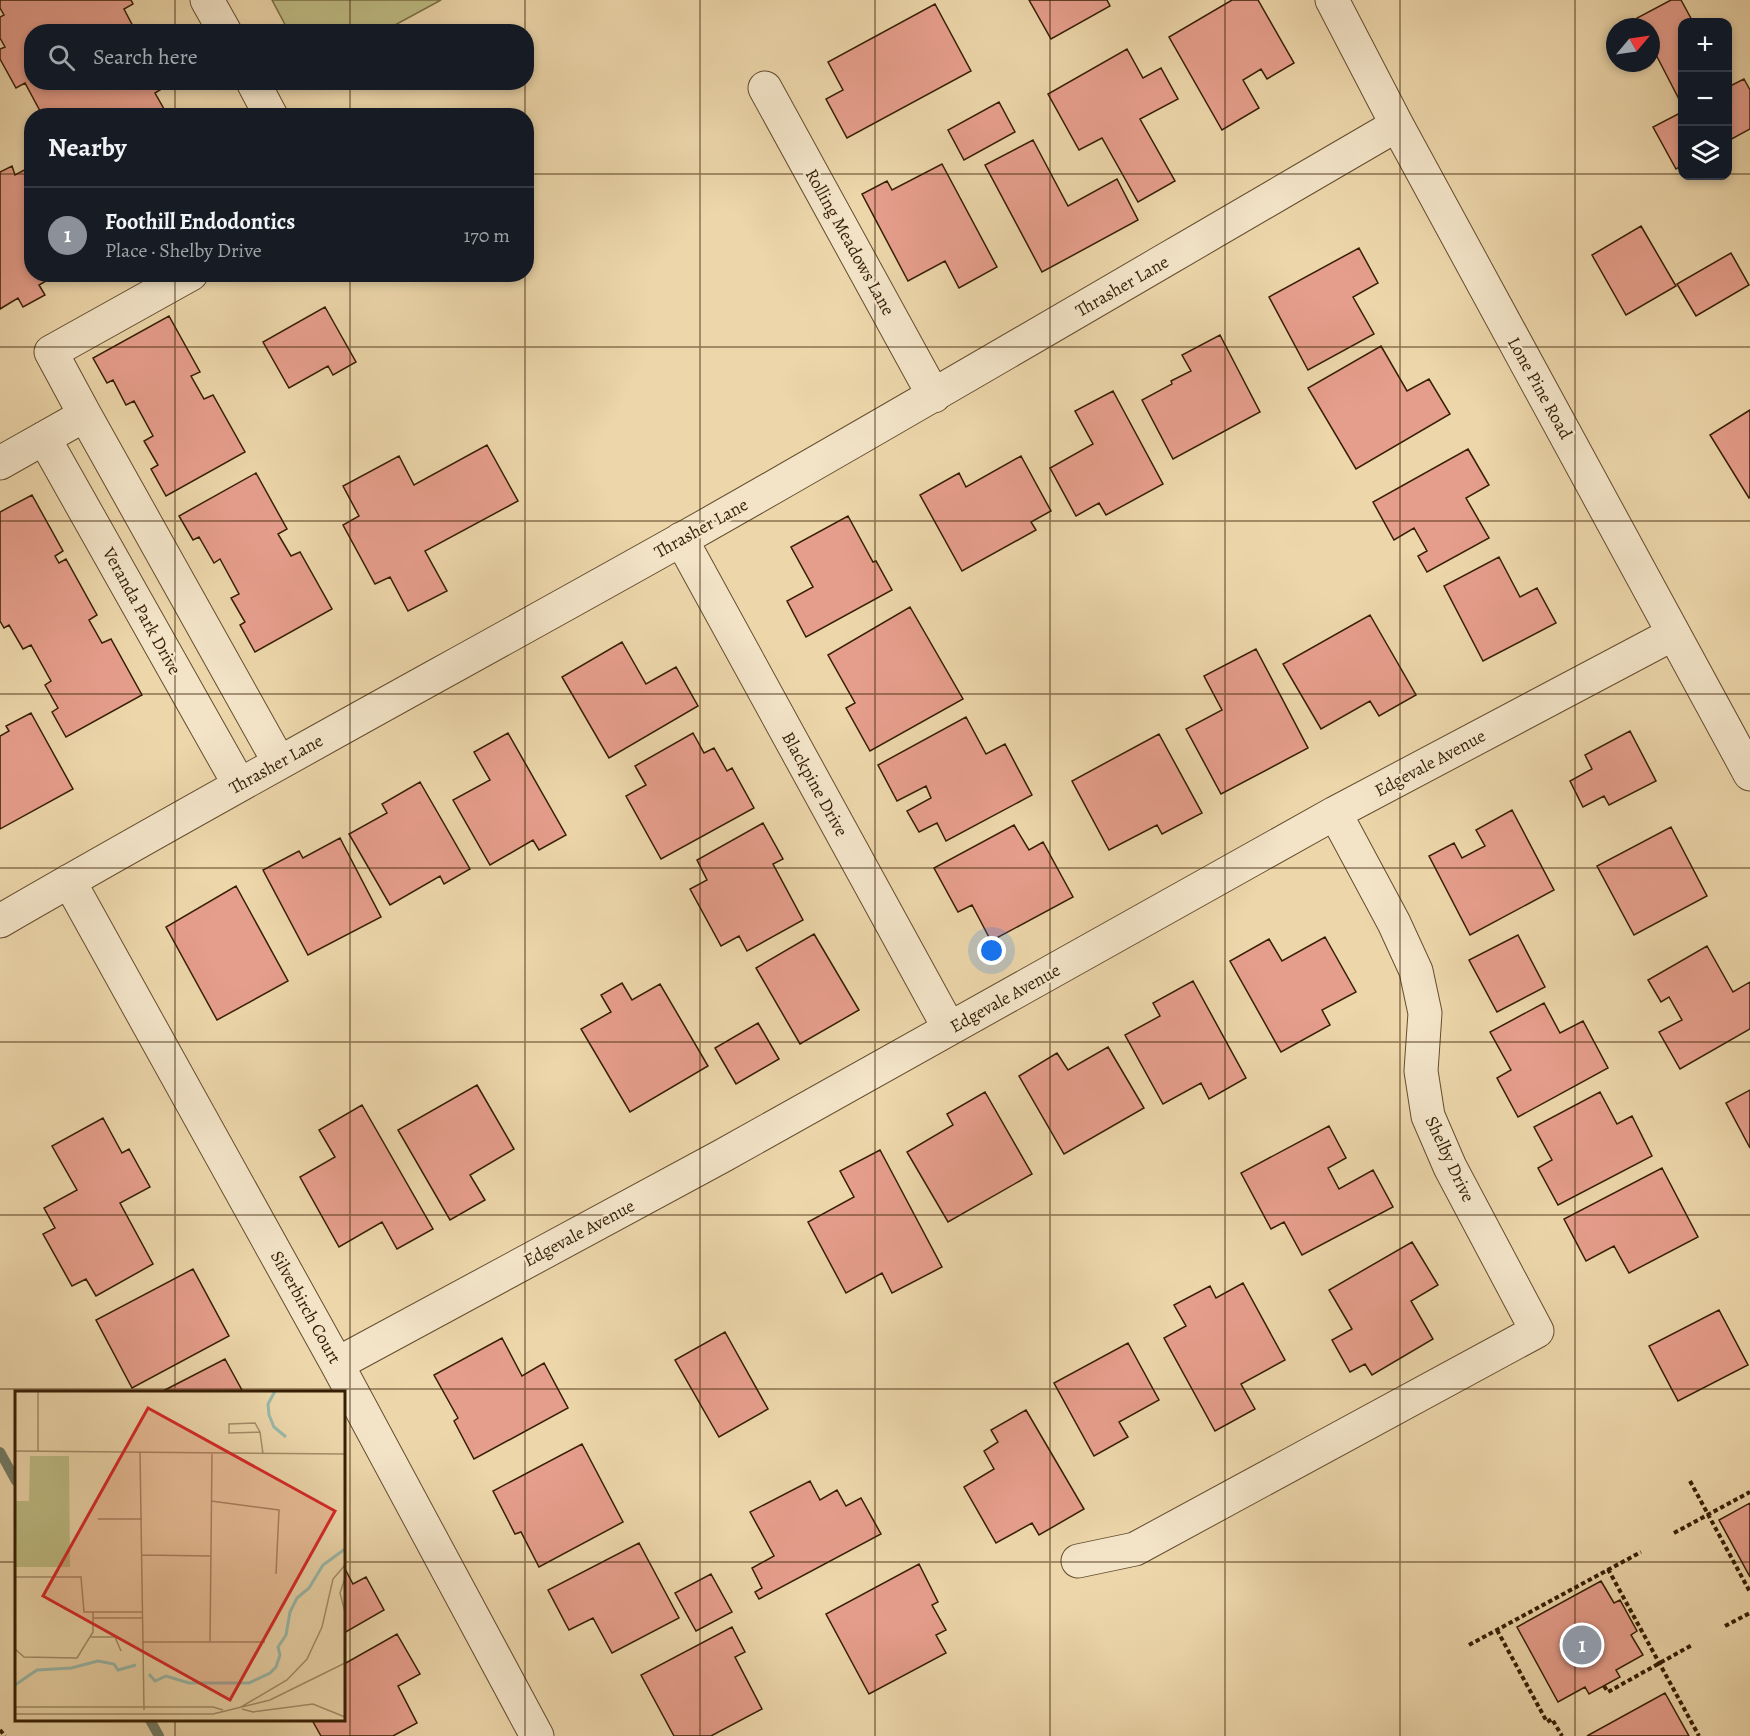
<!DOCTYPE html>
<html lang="en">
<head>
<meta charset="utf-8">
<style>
	:root { --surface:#171b24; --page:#242831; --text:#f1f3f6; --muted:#9ea1a6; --line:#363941; --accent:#8c9099 }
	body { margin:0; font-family:Alegreya,serif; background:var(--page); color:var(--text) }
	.controls { position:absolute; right:18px; top:18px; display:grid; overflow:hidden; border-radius:12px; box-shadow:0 3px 9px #0003 }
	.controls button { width:54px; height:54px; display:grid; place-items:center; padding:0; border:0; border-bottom:2px solid var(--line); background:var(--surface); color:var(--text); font:30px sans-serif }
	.compass { position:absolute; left:1606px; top:18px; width:54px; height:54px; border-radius:50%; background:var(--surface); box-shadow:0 3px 9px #0003; rotate:61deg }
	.you { position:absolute; left:992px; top:951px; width:21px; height:21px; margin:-15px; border:4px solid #fff; border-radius:50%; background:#1a73e8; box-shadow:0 0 0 9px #1a73e833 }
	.badge { display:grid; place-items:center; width:39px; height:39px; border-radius:50%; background:var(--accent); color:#fff; font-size:20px; font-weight:700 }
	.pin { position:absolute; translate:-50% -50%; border:3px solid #fff; box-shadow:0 2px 6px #0006 }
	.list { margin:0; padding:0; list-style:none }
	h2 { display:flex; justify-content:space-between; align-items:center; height:78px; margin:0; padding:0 24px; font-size:26px }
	h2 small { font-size:20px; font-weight:400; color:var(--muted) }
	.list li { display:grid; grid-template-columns:39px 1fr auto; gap:18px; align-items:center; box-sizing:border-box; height:96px; padding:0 24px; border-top:2px solid var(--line) }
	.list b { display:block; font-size:22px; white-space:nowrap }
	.list p { margin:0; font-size:20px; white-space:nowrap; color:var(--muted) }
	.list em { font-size:20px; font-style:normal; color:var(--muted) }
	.icon { flex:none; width:33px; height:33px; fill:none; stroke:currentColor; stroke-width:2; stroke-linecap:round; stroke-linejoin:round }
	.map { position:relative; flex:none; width:1750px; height:1736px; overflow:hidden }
	.search { position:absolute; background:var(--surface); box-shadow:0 3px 9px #0003; left:24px; top:24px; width:510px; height:66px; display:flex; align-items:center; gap:15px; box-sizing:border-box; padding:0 21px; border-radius:24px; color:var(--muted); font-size:22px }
	.panel { position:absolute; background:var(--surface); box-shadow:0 3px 9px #0003; left:24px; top:108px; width:510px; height:174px; border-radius:24px }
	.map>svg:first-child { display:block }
	.green { fill:#bebc84; stroke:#7a6e44; stroke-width:1.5 }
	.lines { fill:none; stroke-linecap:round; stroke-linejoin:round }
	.stream { stroke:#717b68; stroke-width:10 }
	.building { fill:#e69e8c; stroke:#361f04; stroke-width:1.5 }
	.minor-casing { stroke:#644d2e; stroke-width:35 }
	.path { stroke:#361f04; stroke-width:4; stroke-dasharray:4.5 3; stroke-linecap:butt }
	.minor { stroke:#f3e4c8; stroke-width:33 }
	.grid { fill:none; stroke:#361f04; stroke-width:1.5; stroke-opacity:0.55 }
	.labels { text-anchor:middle; stroke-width:4.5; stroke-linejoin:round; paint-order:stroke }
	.street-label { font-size:18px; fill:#361f04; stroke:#f3e4c8 }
	.inset-river { fill:none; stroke:#99b9ab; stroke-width:3 }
	.inset-road { fill:none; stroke:#a38d68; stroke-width:1.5 }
	.view { fill:#d62828; fill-opacity:0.15; stroke:#d62828; stroke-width:3 }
	.inset-edge { fill:none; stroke:#361f04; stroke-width:3 }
</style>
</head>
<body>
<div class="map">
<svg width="1750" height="1736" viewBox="0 0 1750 1736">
	<rect width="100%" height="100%" fill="#ecd6aa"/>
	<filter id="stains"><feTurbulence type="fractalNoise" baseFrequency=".00333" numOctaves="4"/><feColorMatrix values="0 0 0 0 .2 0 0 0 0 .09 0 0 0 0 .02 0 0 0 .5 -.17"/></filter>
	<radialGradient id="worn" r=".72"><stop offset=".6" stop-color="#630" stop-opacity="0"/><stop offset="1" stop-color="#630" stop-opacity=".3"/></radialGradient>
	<path class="green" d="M272,0H441L384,31L289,32Z"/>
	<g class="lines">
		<path class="stream" d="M0,1452L16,1481
			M150,1720L159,1736"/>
	</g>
	<path class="building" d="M0,0H131L133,4L124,9L136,32H32V82H160L163,88L155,93L168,116H32L40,111L25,83L16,88L0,59V49L5,47L0,38V17L4,15L0,8Z
		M1029,0H1107L1110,6L1051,39Z
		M1232,0H1258L1294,63L1267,79L1261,69L1243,80L1259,108L1222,130L1169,37Z
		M1671,0H1681L1693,22H1682V105L1651,45V27H1641L1637,18Z
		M935,4L971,71L847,138L826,99L843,90L828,62Z
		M1127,49L1143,78L1161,68L1178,99L1140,119L1175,181L1138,202L1102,138L1079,150L1048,94Z
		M1744,79L1750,90V129L1728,141V87Z
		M999,102L1015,132L964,160L948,130Z
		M1682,112V165L1676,169L1653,127Z
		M1033,140L1068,206L1117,179L1138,220L1042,272L985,165Z
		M942,164L997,267L959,288L945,261L908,281L862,194L887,181L892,190Z
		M12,166L15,175L32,166V274H58L39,285L45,295L23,307L18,298L0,309V172Z
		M1641,226L1676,286L1626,315L1592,255Z
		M1359,248L1378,283L1353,297L1374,334L1308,370L1269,297Z
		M1731,253L1749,285L1696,316L1677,284Z
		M325,307L356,362L333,375L328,366L289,388L263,342Z
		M169,316L200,372L191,376L204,399L213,395L245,452L166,496L151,469L158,465L144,441L153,436L134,401L126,405L113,380L107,383L93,358Z
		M1220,335L1260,412L1173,459L1142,400L1172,384L1171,381L1191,371L1182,355Z
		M1381,346L1407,391L1429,379L1450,414L1356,469L1308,388Z
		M1113,391L1163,484L1106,515L1099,503L1076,516L1050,468L1093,444L1075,411Z
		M1750,410V497L1749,498L1710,435Z
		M487,445L518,501L425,551L447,591L408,611L390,577L375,584L343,525L359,516L343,486L399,456L414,485Z
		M1468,449L1489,485L1466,498L1489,538L1427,572L1418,556L1427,551L1414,528L1394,540L1373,502Z
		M1021,456L1051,511L1031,522L1036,530L962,571L920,495L959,473L966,487Z
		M256,473L287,529L278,534L291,556L300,552L332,609L255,652L240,625L245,622L231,598L239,594L220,559L214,563L199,537L193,540L179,516Z
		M32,495L63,551L55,556L59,563L66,559L97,615L89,620L102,643L111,639L142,695L66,737L52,712L58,708L45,685L51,681L31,645L23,649L9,625L4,628L0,621V512Z
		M848,516L873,562L876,561L892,590L806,637L787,601L813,587L791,547Z
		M1499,557L1520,597L1537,588L1556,623L1483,661L1444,586Z
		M910,607L963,699L870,751L846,708L855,703L828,655Z
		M1370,615L1416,695L1379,716L1370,701L1321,729L1283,664Z
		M622,642L646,684L676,667L698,706L609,758L562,677Z
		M1256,649L1308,748L1221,794L1186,729L1222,710L1204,676Z
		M31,713L73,789L0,829V736L9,731L6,726Z
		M966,717L986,754L1005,744L1032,795L946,841L937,823L919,832L907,811L931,798L926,786L897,801L878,765Z
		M1630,731L1656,781L1609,805L1604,796L1583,807L1570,781L1592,769L1585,755Z
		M508,733L566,835L539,850L533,840L490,865L453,800L490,780L474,752Z
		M693,733L704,753L714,748L727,771L732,768L754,808L661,859L626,796L646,785L635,766Z
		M1159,734L1202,813L1162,834L1157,825L1109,850L1072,781Z
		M420,782L470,869L444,884L440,876L390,905L349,834L387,813L382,804Z
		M1512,810L1554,890L1470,935L1429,856L1454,843L1462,858L1485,846L1476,830Z
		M763,823L783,859L773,864L803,920L747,951L739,936L721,946L690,889L707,880L697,860Z
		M1014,825L1029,850L1043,842L1073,897L991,941L972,905L958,912L934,868Z
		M1671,827L1707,896L1634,935L1597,866Z
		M340,838L381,917L308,955L263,870L299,851L303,858Z
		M236,886L288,981L217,1020L166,927Z
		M814,934L859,1010L800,1044L756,968Z
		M1518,935L1545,987L1497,1012L1469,960Z
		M1325,937L1356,992L1322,1010L1330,1025L1281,1052L1230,961L1269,939L1282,961Z
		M1707,946L1733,992L1750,982V1029L1680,1069L1659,1032L1682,1020L1669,997L1661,1002L1648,980Z
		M1193,981L1246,1078L1209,1099L1201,1083L1163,1104L1125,1035L1160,1016L1153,1003Z
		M622,983L632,1000L660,984L708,1066L630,1112L581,1029L611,1012L601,995Z
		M1544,1003L1560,1033L1583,1021L1608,1068L1518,1117L1497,1078L1511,1070L1490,1032Z
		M758,1023L779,1059L736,1084L715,1048Z
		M1108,1047L1144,1108L1064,1154L1019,1076L1057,1053L1068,1070Z
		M477,1085L514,1149L470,1175L485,1200L450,1220L398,1130Z
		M1750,1090V1148L1726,1103Z
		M985,1092L1032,1174L948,1222L907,1152L953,1125L947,1114Z
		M1600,1092L1617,1124L1632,1116L1652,1156L1558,1205L1538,1168L1552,1160L1534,1127Z
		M362,1105L433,1229L397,1249L382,1222L339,1247L300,1177L335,1157L319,1130Z
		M103,1118L122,1153L129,1149L150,1187L120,1203L153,1264L96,1296L86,1279L72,1286L43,1234L55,1228L44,1208L77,1190L52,1146Z
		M1329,1126L1346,1158L1328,1168L1339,1189L1373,1170L1393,1207L1302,1255L1284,1222L1271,1229L1241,1173Z
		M880,1150L942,1267L892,1293L882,1273L846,1293L808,1222L854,1197L840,1171Z
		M1662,1168L1698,1237L1629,1273L1614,1246L1586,1261L1564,1219Z
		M1412,1242L1438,1285L1411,1301L1433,1339L1372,1375L1365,1364L1350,1372L1332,1340L1352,1329L1329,1290Z
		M193,1269L229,1336L132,1388L96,1320Z
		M1243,1283L1285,1360L1241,1384L1255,1409L1215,1431L1164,1338L1186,1326L1174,1305L1210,1286L1216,1298Z
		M1719,1310L1748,1365L1678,1401L1649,1346Z
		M725,1332L768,1409L719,1437L675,1360Z
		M502,1338L522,1376L544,1363L568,1408L474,1459L454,1421L458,1418L434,1375Z
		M1128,1343L1159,1400L1119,1422L1128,1437L1094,1456L1054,1383Z
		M225,1359L243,1392H161Z
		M1026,1410L1084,1509L1039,1535L1032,1523L996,1543L964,1487L994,1469L984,1451L998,1442L991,1430Z
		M582,1444L623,1522L539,1567L521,1532L515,1534L493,1491Z
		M810,1481L820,1500L837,1490L846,1506L861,1498L881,1534L759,1599L755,1592L762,1588L752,1568L774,1556L750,1512Z
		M1750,1503V1577L1719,1520Z
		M639,1543L679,1618L612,1653L593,1618L569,1630L548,1590Z
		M919,1564L938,1602L932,1605L946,1630L936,1635L946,1653L869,1694L826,1614Z
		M344,1567L353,1584L366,1577L384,1610L344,1633Z
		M711,1574L732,1612L696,1631L675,1593Z
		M1601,1581L1614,1603L1620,1600L1637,1631L1631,1635L1643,1655L1616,1670L1620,1677L1589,1694L1585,1687L1558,1702L1517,1627Z
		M732,1627L745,1652L735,1657L762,1709L711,1736H674L641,1675Z
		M397,1634L420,1674L398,1686L417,1723L393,1736H321L312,1720H344V1664Z
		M1665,1693L1689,1736H1587Z"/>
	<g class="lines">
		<defs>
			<path id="minor" d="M207,0L225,32
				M1332,0L1397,125L1750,774
				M253,82L271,116
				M765,88L934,396
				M85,415L279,762
				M44,438L239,784
				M0,463L85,415L51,352L191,274
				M681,539L949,1028
				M69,881L337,1364L537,1736
				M0,921C226,790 456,666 684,538C923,403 1159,263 1397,125
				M337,1364L722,1156L1335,813L1673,634
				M1078,1561L1135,1549L1537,1331L1450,1167L1428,1116L1421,1071L1425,1013L1416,971L1394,923L1335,813"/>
		</defs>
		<use href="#minor" class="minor-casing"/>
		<path class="path" d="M1690,1481L1750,1592
			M1674,1533L1750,1492
			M1608,1569L1699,1736
			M1725,1626L1750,1613
			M1497,1630L1547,1722L1552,1719L1562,1736
			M1469,1645L1641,1552
			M1604,1686L1608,1692L1692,1645
			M0,1730L5,1736"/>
		<use href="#minor" class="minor"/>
	</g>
	<path class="grid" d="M175,0V32M350,0V32M525,0V32M700,0V1736M875,0V1736M1050,0V1736M1225,0V1736M1400,0V1736M1575,0V1736M175,82V116M350,82V116M525,82V116M0,174H32M526,174H1682M1728,174H1750M175,274V1392M350,274V1736M525,274V1736M0,347H1750M0,521H1750M0,694H1750M0,868H1750M0,1042H1750M0,1215H1750M0,1389H1750M0,1562H16M344,1562H1750M175,1720V1736"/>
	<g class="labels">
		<g class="street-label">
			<text transform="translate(850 242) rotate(61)" y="6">Rolling Meadows Lane</text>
			<text transform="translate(1122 286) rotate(-30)" y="6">Thrasher Lane</text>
			<text transform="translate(1540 388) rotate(61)" y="6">Lone Pine Road</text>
			<text transform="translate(701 528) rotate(-29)" y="6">Thrasher Lane</text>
			<text transform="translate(142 611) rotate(61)" y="6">Veranda Park Drive</text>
			<text transform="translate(1430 763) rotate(-28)" y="6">Edgevale Avenue</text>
			<text transform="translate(276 764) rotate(-29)" y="6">Thrasher Lane</text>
			<text transform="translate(815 784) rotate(61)" y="6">Blackpine Drive</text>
			<text transform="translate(1005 998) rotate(-29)" y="6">Edgevale Avenue</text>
			<text transform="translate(1450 1159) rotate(65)" y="6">Shelby Drive</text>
			<text transform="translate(579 1233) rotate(-28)" y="6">Edgevale Avenue</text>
			<text transform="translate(306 1307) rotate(61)" y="6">Silverbirch Court</text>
		</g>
	</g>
	<g transform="translate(15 1391)">
		<rect width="330" height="330" fill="#ecd6aa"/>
		<path d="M15,65H54L55,176H0V110H14Z" fill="#bebc84"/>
		<path class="inset-river" d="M260,0L253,13L254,24L259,36L271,46M134,283L140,290L151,285L174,292H234L255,282L261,276L265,264L263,256L271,244L275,221L282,207L294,197L308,174L330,158M0,294L22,279L56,277L83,270L99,273L103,279L121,274"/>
		<path class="inset-road" d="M23,0V60M245,41L214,42V33L240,32L245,41L248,63M0,60L330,63M125,62L129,319M196,110L264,119L261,183M83,128H127M127,164L196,165M0,186H66L69,221H78V241L62,267L9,266L0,258M330,187L325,202L330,221M78,221H127M78,227H127M76,246H100L106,260M127,251H250M195,251L197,63M0,316H198L208,319M226,316L272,289L292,268L307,236L318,188L330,174M227,318L238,321L298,313L330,326M0,323H198L255,309L330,272"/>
		<path class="view" d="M133,17L320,120L215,309L28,205Z"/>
		<rect width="330" height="330" class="inset-edge"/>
	</g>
	<rect width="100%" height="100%" filter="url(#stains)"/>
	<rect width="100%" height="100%" fill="url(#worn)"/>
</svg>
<div class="controls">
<button>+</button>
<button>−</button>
<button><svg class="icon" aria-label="layers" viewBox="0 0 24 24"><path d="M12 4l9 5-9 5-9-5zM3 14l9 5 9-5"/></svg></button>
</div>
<svg class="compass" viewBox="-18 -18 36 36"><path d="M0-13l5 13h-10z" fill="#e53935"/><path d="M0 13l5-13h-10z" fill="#9ea1a6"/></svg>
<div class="you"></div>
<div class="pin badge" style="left:1582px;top:1645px">1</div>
<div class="search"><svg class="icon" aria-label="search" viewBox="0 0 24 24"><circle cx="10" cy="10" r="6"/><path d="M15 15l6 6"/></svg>Search here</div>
<section class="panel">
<h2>Nearby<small></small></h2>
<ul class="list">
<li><span class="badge">1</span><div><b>Foothill Endodontics</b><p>Place · Shelby Drive</p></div><em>170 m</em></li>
</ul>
</section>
</div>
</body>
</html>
